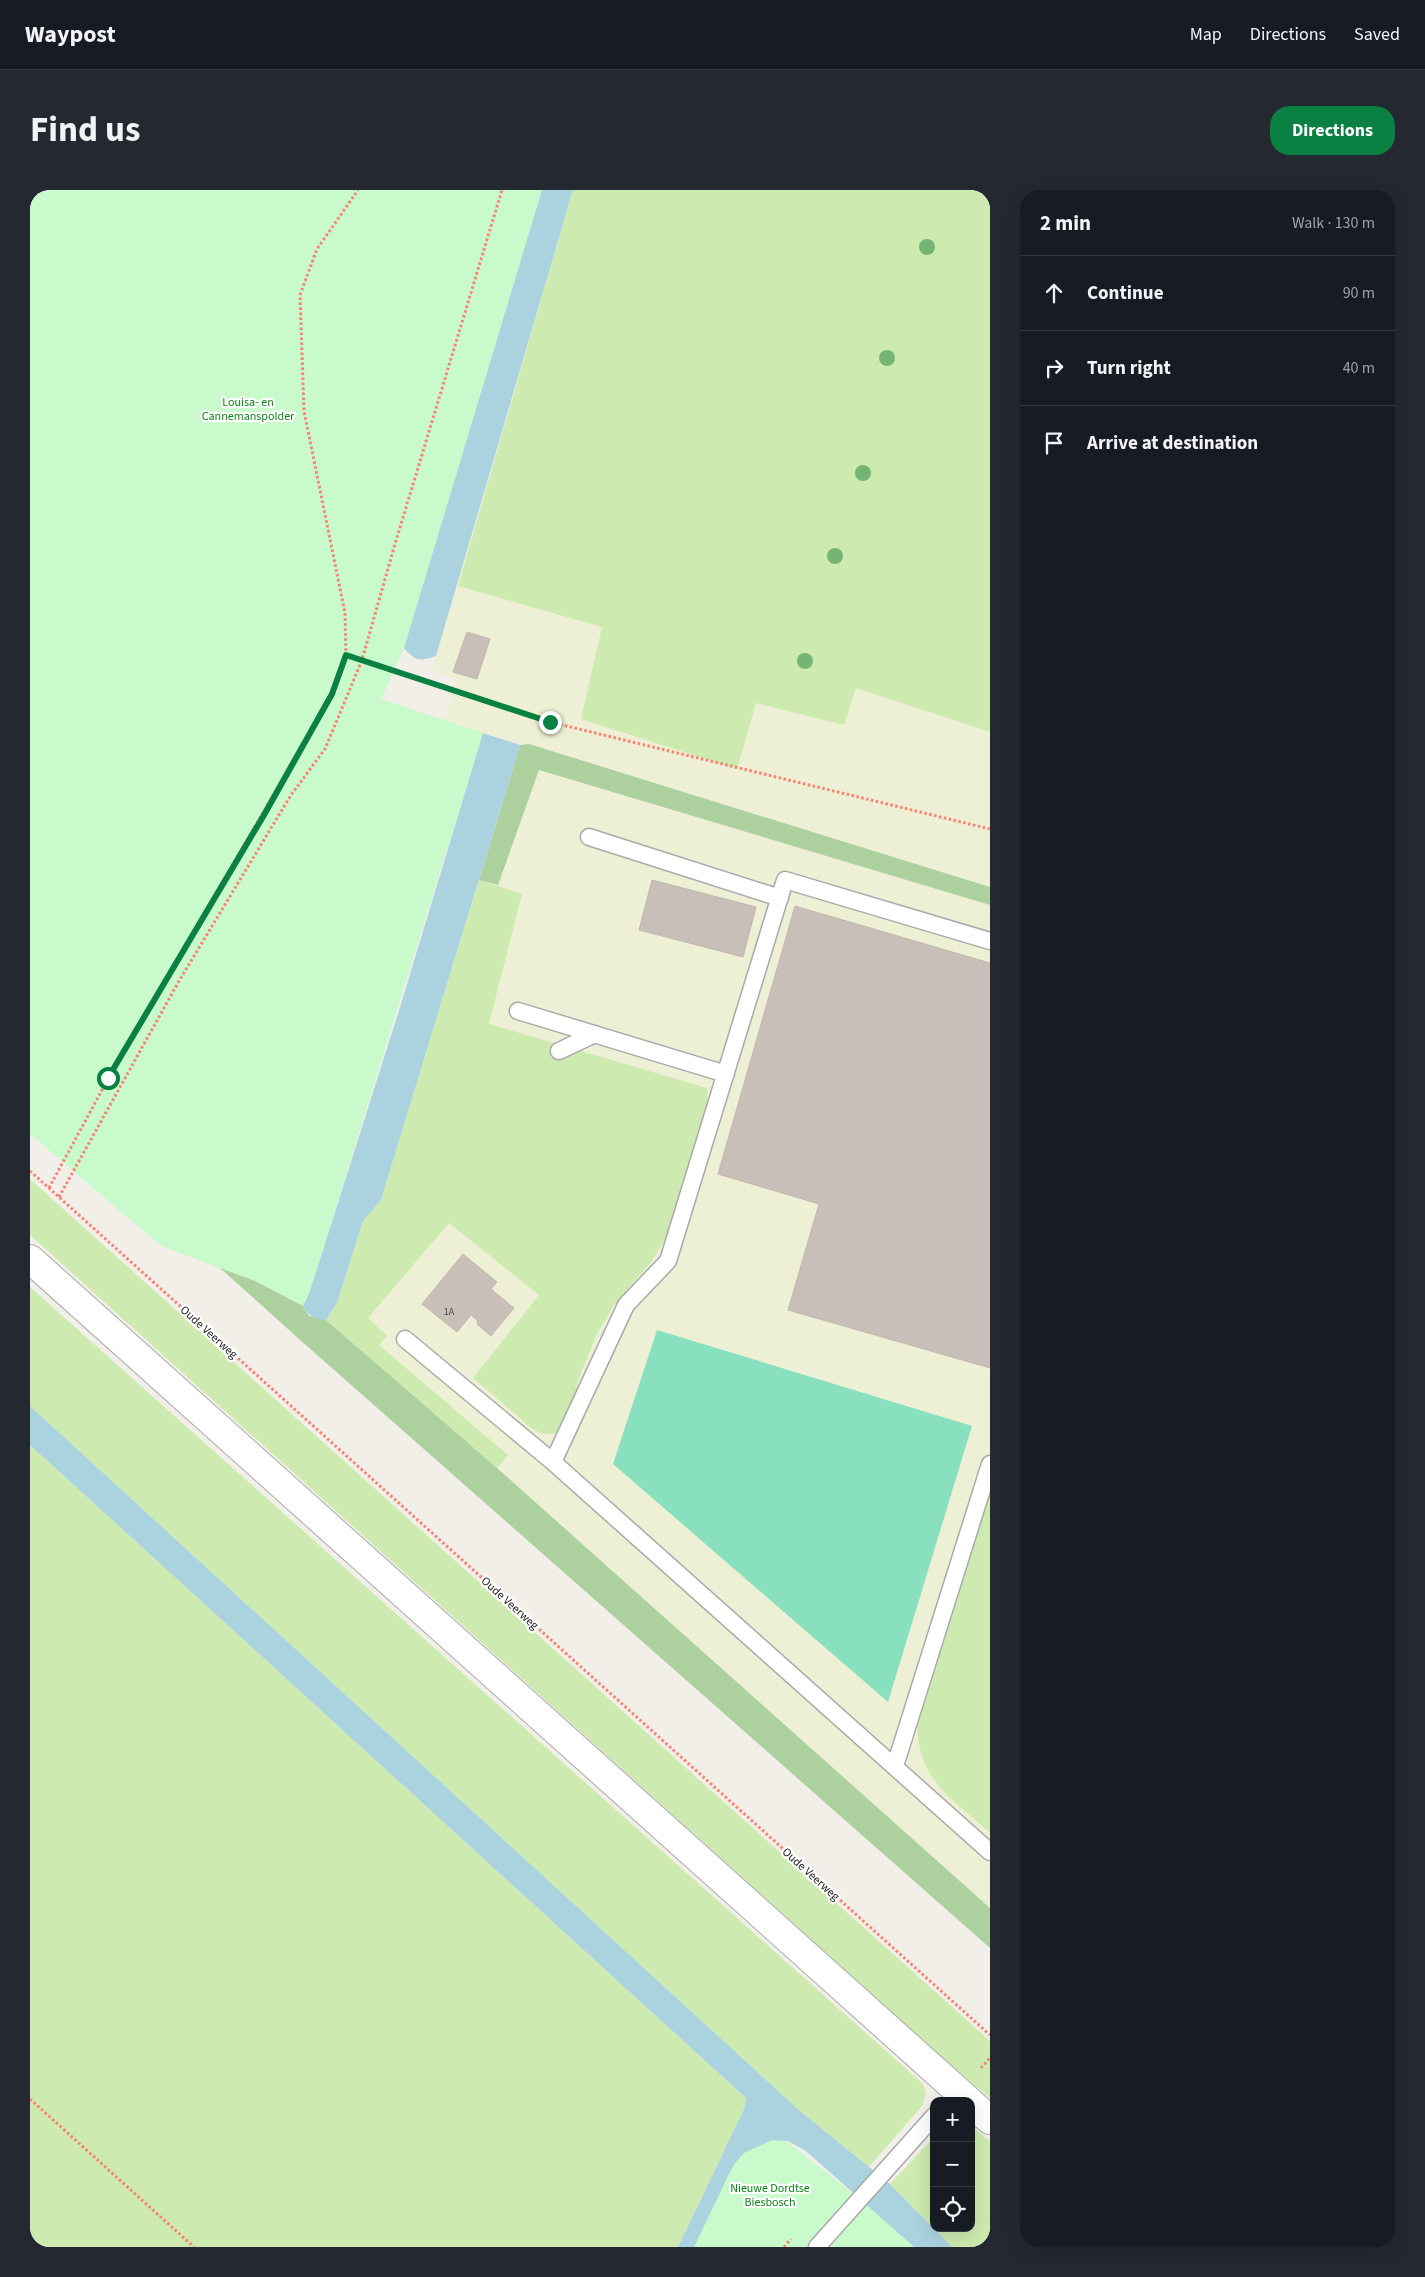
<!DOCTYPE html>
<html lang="en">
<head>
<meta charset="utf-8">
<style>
	:root { --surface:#171b24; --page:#242831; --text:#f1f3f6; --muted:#9ea1a6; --line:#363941; --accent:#0b8043 }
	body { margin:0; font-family:"Source Sans 3",sans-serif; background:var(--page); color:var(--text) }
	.controls { position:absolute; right:15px; bottom:15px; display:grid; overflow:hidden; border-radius:10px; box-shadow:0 5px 20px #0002 }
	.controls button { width:45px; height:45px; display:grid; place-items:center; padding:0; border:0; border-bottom:1px solid var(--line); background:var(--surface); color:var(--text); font:25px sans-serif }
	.stop { position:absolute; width:15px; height:15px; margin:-11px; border:4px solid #0b8043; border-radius:50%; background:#fff }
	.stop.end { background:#0b8043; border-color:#fff; box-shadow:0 1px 5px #0008 }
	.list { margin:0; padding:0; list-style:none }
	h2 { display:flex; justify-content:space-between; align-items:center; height:65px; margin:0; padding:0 20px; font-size:21px }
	h2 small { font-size:16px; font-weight:400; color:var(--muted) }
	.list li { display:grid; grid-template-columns:32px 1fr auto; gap:15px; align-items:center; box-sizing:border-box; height:75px; padding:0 20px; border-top:1px solid var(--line) }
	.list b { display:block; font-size:19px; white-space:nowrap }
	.list em { font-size:16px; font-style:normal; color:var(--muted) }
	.icon { flex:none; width:28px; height:28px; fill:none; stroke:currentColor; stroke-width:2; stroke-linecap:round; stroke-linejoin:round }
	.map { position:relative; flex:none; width:960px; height:2057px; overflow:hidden; border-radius:20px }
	header { display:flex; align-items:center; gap:30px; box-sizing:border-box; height:70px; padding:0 25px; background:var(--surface); border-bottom:1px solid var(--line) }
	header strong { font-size:24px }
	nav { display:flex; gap:28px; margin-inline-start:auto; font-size:18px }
	.intro { display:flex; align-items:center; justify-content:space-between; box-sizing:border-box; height:120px; padding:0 30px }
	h1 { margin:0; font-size:35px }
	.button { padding:12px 22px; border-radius:20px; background:var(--accent); color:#fff; font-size:18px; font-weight:700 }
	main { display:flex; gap:30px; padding:0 30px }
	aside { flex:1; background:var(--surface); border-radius:20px; box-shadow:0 5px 20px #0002 }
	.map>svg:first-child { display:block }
	.farmland { fill:#eef0d5 }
	.grass { fill:#cdebb0 }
	.forest { fill:#add19e }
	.park { fill:#c8facc }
	.pitch { fill:#88e0be }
	.water { fill:#aad3df }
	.building { fill:#c7bfb8; stroke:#c4b6ab }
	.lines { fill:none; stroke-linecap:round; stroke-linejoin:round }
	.service-casing { stroke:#a9a9a9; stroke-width:19 }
	.tertiary-casing { stroke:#a9a9a9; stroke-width:30 }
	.path { stroke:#fa8072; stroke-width:3; stroke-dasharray:2.5 2.5; stroke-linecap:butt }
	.service { stroke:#fff; stroke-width:16 }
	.tertiary { stroke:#fff; stroke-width:28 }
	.tree { fill:#74b475 }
	.route { stroke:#0b8043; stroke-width:6 }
	.labels { text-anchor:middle; stroke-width:4.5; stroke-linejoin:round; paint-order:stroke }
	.number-label { font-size:10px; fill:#4b4948 }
	.park-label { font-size:12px; fill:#0c8416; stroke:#fff }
	.street-label { font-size:12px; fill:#222; stroke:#fff }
</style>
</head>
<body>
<header>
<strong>Waypost</strong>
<nav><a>Map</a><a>Directions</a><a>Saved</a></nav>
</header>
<div class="intro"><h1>Find us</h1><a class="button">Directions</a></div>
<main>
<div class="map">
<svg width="960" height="2057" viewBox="0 0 960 2057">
	<rect width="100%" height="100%" fill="#f2efe9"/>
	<path class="farmland" d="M543,0H960V697L499,554L490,555L413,533L426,490L402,480Z
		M508,580L960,715V1719L296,1130L307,1113L449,690L468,695Z"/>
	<path class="grass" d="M543,0H960V542L826,498L814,535L726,513L707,579L551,529L572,437L428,396Z
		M449,690L492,704L459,834L677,898L678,917L642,1038L621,1072L584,1115L567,1144L548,1190L540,1228L536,1235L526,1243L519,1244L510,1243L500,1237L443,1188L509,1105L419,1033L338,1128L357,1146L349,1155L478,1265L467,1278L296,1130L307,1113L333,1031L351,1010Z
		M0,989L960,1851V1908L899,1856L0,1045Z
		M0,1097L893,1894L896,1903L892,1916L839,1977L770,1921L0,1216Z
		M0,1255L716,1908L714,1919L648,2057H0Z
		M960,1303V1643C922,1608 889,1592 887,1536Z
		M941,1936L960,1951V2057H922L860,1994L904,1947V2038H941Z"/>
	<path class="forest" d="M499,554L960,697V715L509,580L468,695L449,690L490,555Z
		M70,970L273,1116L279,1126L296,1130L467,1278L960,1718V1758L269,1149Z"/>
	<path class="park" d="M0,0H512L374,458L351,509L453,543L279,1104L273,1116L225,1091L131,1056L0,944Z
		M721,1923L839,2016L884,2057H658Z"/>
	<path class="pitch" d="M627,1140L942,1236L858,1512L583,1274Z"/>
	<path class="water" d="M512,0H543L406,466C389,471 386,472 374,458Z
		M453,543L490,555L351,1010L333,1031L307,1113L296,1130C284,1129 280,1127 273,1116L279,1104L371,814Z
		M0,1216L770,1921L860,1994L922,2057H884L776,1961L758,1951L742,1950L714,1963L705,1973L699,1984L664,2057H648L714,1919L716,1908L0,1255Z"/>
	<path class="building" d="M437,442L460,449L447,489L423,482Z
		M622,690L726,717L713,767L609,740Z
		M765,716L960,773V1178L758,1120L789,1014L688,984Z
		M433,1064L467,1092L461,1099L484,1118L461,1146L447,1134L448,1131L441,1125L427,1142L392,1114Z"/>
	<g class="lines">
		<defs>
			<path id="service" d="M559,647L750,708
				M488,821L696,884
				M529,861L565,844
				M375,1149L523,1272L960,1662
				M523,1272L596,1115L638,1071L755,690L960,751
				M865,1576L960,1274
				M787,2057L904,1926"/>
			<path id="tertiary" d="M0,1069L939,1911
				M941,1913L960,1930"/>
		</defs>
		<use href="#service" class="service-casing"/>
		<use href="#tertiary" class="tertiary-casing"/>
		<path class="path" d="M316,465L520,532L960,639
			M0,981L960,1845
			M19,998L78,889L302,504L316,465L315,423L274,221L270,105L287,59L328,0
			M29,1007L149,791L261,605L295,559L332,470L365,354L472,0
			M951,1878L960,1868
			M0,1909L164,2057
			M754,2057L761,2049"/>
		<use href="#service" class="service"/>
		<use href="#tertiary" class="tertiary"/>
	</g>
	<g class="tree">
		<circle cx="897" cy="57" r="8"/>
		<circle cx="857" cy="168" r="8"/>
		<circle cx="833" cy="283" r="8"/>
		<circle cx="805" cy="366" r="8"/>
		<circle cx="775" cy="471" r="8"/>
	</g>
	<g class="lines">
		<path class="route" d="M78,888L234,625L302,504L316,465L520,532"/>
	</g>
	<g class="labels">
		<g class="number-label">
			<text x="419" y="1125">1A</text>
		</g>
		<g class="park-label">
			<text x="218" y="216">Louisa- en<tspan x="218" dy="14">Cannemanspolder</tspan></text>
			<text x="740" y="2002">Nieuwe Dordtse<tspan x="740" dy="14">Biesbosch</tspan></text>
		</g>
		<g class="street-label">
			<text transform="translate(179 1142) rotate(42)" y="4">Oude Veerweg</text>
			<text transform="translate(480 1413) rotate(42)" y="4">Oude Veerweg</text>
			<text transform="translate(781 1684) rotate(42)" y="4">Oude Veerweg</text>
		</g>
	</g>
</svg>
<div class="controls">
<button>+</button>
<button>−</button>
<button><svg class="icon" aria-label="locate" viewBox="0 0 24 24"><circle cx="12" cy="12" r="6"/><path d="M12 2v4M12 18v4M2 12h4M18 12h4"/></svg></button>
</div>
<div class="stop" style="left:78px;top:888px"></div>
<div class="stop end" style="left:520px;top:532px"></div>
</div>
<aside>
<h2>2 min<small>Walk · 130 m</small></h2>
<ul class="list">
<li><svg class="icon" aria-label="ahead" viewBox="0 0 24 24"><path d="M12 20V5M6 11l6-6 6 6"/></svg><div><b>Continue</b></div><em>90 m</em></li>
<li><svg class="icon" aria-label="right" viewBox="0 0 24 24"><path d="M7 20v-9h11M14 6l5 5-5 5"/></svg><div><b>Turn right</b></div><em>40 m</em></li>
<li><svg class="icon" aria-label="arrive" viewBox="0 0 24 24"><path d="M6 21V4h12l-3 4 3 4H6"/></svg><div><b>Arrive at destination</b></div></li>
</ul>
</aside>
</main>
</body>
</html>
